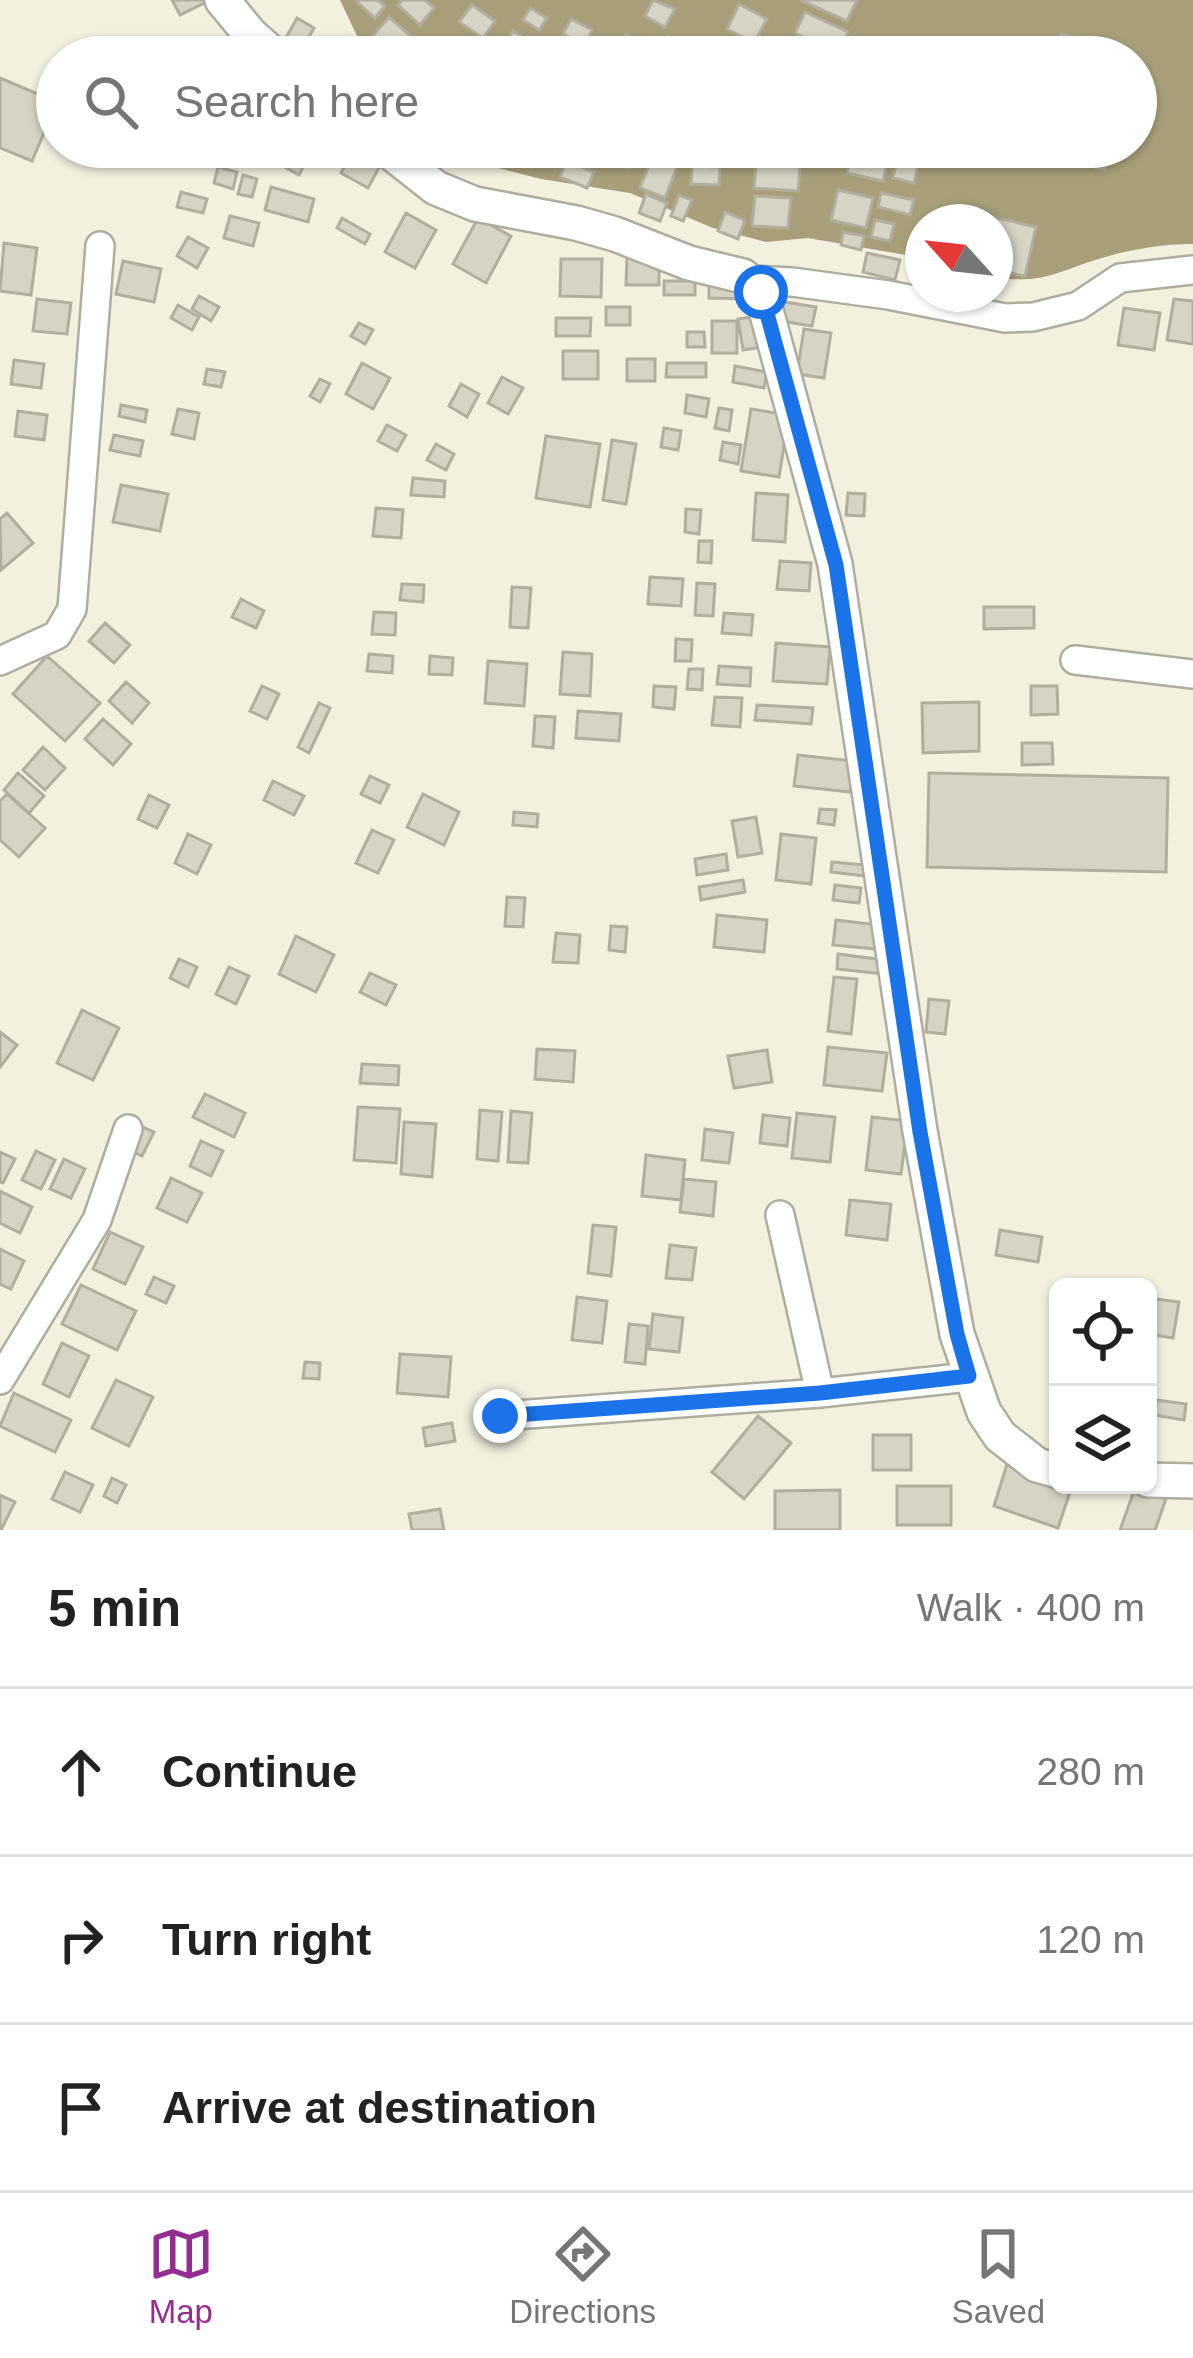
<!DOCTYPE html>
<html lang="en">
<head>
<meta charset="utf-8">
<style>
	:root { --surface:#fff; --page:#f6f6f6; --text:#222; --muted:#767676; --line:#e0e0e0; --accent:#952d91 }
	body { margin:0; font-family:Arial,sans-serif; background:var(--page); color:var(--text) }
	.controls { position:absolute; right:36px; bottom:36px; display:grid; overflow:hidden; border-radius:18px; box-shadow:0 3px 9px #0004 }
	.controls button { width:108px; height:108px; display:grid; place-items:center; padding:0; border:0; border-bottom:3px solid var(--line); background:var(--surface); color:var(--text); font:60px sans-serif }
	.compass { position:absolute; left:905px; top:204px; width:108px; height:108px; border-radius:50%; background:var(--surface); box-shadow:0 3px 9px #0004; rotate:297deg }
	.stop { position:absolute; width:36px; height:36px; margin:-27px; border:9px solid #1a73e8; border-radius:50%; background:#fff }
	.stop.end { background:#1a73e8; border-color:#fff; box-shadow:0 3px 12px #0008 }
	.list { margin:0; padding:0; list-style:none }
	h2 { display:flex; justify-content:space-between; align-items:center; height:156px; margin:0; padding:0 48px; font-size:51px }
	h2 small { font-size:39px; font-weight:400; color:var(--muted) }
	.list li { display:grid; grid-template-columns:78px 1fr auto; gap:36px; align-items:center; box-sizing:border-box; height:168px; padding:0 48px; border-top:3px solid var(--line) }
	.list b { display:block; font-size:45px; white-space:nowrap }
	.list em { font-size:39px; font-style:normal; color:var(--muted) }
	.icon { flex:none; width:66px; height:66px; fill:none; stroke:currentColor; stroke-width:2; stroke-linecap:round; stroke-linejoin:round }
	.map { position:relative; flex:none; width:1193px; height:1530px; overflow:hidden }
	.search { position:absolute; background:var(--surface); box-shadow:0 3px 9px #0004; left:36px; right:36px; top:36px; height:132px; display:flex; align-items:center; gap:30px; box-sizing:border-box; padding:0 42px; border-radius:66px; color:var(--muted); font-size:45px }
	.sheet { height:660px; background:var(--surface) }
	nav { display:flex; justify-content:space-around; align-items:center; box-sizing:border-box; height:168px; border-top:3px solid var(--line); background:var(--surface); font-size:33px; color:var(--muted) }
	nav a { display:grid; justify-items:center; gap:6px }
	nav .on { color:var(--accent) }
	.map>svg:first-child { display:block }
	.water { fill:#a89f7a }
	.building { fill:#d8d4c5; stroke:#b1ae9f; stroke-width:3 }
	.lines { fill:none; stroke-linecap:round; stroke-linejoin:round }
	.minor-casing { stroke:#b0ac9e; stroke-width:32 }
	.tertiary-casing { stroke:#b0ac9e; stroke-width:38 }
	.minor { stroke:#fff; stroke-width:27 }
	.tertiary { stroke:#fff; stroke-width:33 }
	.route { stroke:#1a73e8; stroke-width:15 }
</style>
</head>
<body>
<div class="map">
<svg width="1193" height="1530" viewBox="0 0 1193 1530">
	<rect width="100%" height="100%" fill="#f3f0e0"/>
	<path class="water" d="M340,0H1193V244C1157,244 1122,251 1089,262C1052,275 1035,284 995,277V222H923V258L808,238L766,242L713,228L630,193L541,179L498,168L448,147H1136V57H367Z"/>
	<path class="building" d="M172,0H206V2L180,15Z
		M359,0H378L385,6L375,18L357,2Z
		M402,0H425L434,8L420,25L398,5Z
		M653,0L675,9L665,27L645,16Z
		M800,0H857L847,21Z
		M739,4L767,19L754,43L727,29Z
		M472,5L495,21L483,38L459,22Z
		M530,8L547,18L539,30L523,20Z
		M805,12L848,32L839,53L795,33Z
		M389,17L412,37L395,57H378L365,45Z
		M297,18L314,28L304,45L287,36Z
		M571,19L592,30L585,45L563,34Z
		M513,31L529,41L520,56L504,46Z
		M626,34L644,44L637,57L619,47Z
		M1061,34L1121,48L1119,57H1055Z
		M668,36L692,50L688,57H656Z
		M445,38L469,54L467,57L433,56Z
		M202,39L227,52L225,57H192Z
		M722,41L742,51L739,57L713,56Z
		M0,78L57,102L32,161L0,148Z
		M355,147L382,162L368,188L341,173Z
		M562,147H608L605,160Z
		M622,147H640L628,168L614,160Z
		M853,147H891L883,181L847,173Z
		M900,147H922L914,183L893,178Z
		M1030,147H1109L1104,169L1029,153Z
		M757,152L801,154L798,191L754,188Z
		M282,153L304,165L299,175L277,163Z
		M652,157L677,167L665,198L640,188Z
		M566,161L594,172L587,188L560,177Z
		M692,166L720,167L719,185L691,184Z
		M218,167L237,172L233,189L214,183Z
		M243,175L257,179L252,197L238,194Z
		M271,187L314,199L308,222L265,210Z
		M838,190L873,198L866,228L831,220Z
		M181,192L207,199L203,213L177,207Z
		M881,193L914,200L910,215L878,207Z
		M646,194L667,203L660,221L639,213Z
		M679,195L692,200L683,221L671,216Z
		M755,196L791,198L788,228L752,226Z
		M725,212L745,220L738,239L718,231Z
		M406,213L436,230L415,268L385,252Z
		M230,216L259,223L253,246L224,238Z
		M993,217L1036,227L1025,276L995,270Z
		M342,218L370,234L365,244L337,228Z
		M478,218L511,236L486,283L453,264Z
		M875,220L894,224L890,241L871,237Z
		M843,232L864,236L861,250L841,245Z
		M188,237L208,248L197,268L177,256Z
		M4,243L37,248L31,295L0,291Z
		M867,253L900,260L895,280L863,272Z
		M627,257H659V285H626Z
		M561,259H602L601,297L560,296Z
		M123,261L161,269L154,302L116,294Z
		M664,281H695V295H664Z
		M709,281H748V299L709,298Z
		M199,296L219,307L211,321L192,309Z
		M37,299L71,303L67,334L33,331Z
		M1174,299L1193,301V344L1167,340Z
		M779,301L816,307L812,326L775,320Z
		M178,305L199,317L192,330L171,318Z
		M606,307H630V325H606Z
		M1124,308L1160,313L1154,350L1118,345Z
		M759,316L763,347L743,350L738,319Z
		M556,318H591L590,336H556Z
		M712,321H737V353H712Z
		M359,323L373,330L365,344L351,336Z
		M804,329L831,333L824,378L797,374Z
		M687,332H704L705,347H687Z
		M563,351H598V379H563Z
		M627,359H655V381H627Z
		M14,360L44,364L41,388L11,384Z
		M362,363L390,378L373,409L346,394Z
		M667,363H706V377H666Z
		M735,366L767,372L764,388L733,382Z
		M207,369L225,372L221,387L204,384Z
		M502,377L523,388L508,414L488,403Z
		M320,379L330,384L320,402L310,396Z
		M461,384L479,394L467,417L449,406Z
		M687,395L709,399L706,417L685,413Z
		M121,405L147,410L145,422L119,416Z
		M719,408L732,410L729,431L715,428Z
		M178,409L199,413L194,439L172,434Z
		M751,409L789,415L779,477L741,471Z
		M18,411L47,415L44,440L15,436Z
		M387,425L406,435L397,451L378,441Z
		M664,428L681,431L678,450L661,447Z
		M114,435L143,441L140,456L110,450Z
		M546,436L600,444L590,507L536,498Z
		M612,440L636,444L626,504L603,500Z
		M723,442L741,445L738,464L720,460Z
		M436,444L454,454L446,470L427,460Z
		M413,478L445,481L444,497L411,495Z
		M121,485L168,494L160,531L113,522Z
		M756,493L788,495L785,542L753,540Z
		M848,493L865,494L864,516L846,515Z
		M376,508L403,510L401,538L373,536Z
		M686,509L701,510L699,534L685,532Z
		M7,513L33,543L1,570L0,519Z
		M699,541H712L711,563L698,562Z
		M780,561L811,563L809,591L777,589Z
		M650,577L683,579L681,606L648,604Z
		M697,583L715,584L713,616L695,615Z
		M402,584L424,585L423,602L400,600Z
		M512,587L531,588L528,628L510,627Z
		M241,599L264,611L256,628L232,617Z
		M984,607H1034V628L984,629Z
		M374,612L396,613L395,635L372,634Z
		M724,613L753,615L751,635L722,633Z
		M105,623L130,645L114,663L89,641Z
		M676,639L692,640L691,661H675Z
		M776,643L830,647L827,684L773,681Z
		M563,652L592,654L590,696L560,694Z
		M369,654L393,656L392,673L367,671Z
		M47,656L100,703L65,741L13,694Z
		M430,656L453,658L452,675L429,674Z
		M488,661L527,664L524,706L485,703Z
		M719,666L751,668L750,686L717,684Z
		M689,669H703L702,690L687,689Z
		M126,682L149,703L132,723L109,701Z
		M262,686L279,694L267,719L250,711Z
		M654,686L676,687L674,709L653,707Z
		M1031,686H1057L1058,714L1031,715Z
		M715,697L742,698L740,727L712,725Z
		M979,702V751L923,753L922,703Z
		M319,703L330,708L309,753L298,747Z
		M757,705L813,708L811,724L755,720Z
		M578,711L621,714L619,741L576,738Z
		M535,716L555,717L553,748L533,746Z
		M103,719L131,744L113,765L85,739Z
		M1022,743H1052L1053,764L1022,765Z
		M43,747L65,768L45,790L23,770Z
		M798,755L853,761L850,792L794,786Z
		M18,773L44,796L29,813L4,790Z
		M929,773L1168,778L1166,872L927,867Z
		M370,776L389,785L380,803L361,794Z
		M273,781L304,796L294,815L264,800Z
		M7,794L45,828L19,857L0,840V801Z
		M423,794L459,812L444,845L407,827Z
		M149,795L169,805L157,828L138,819Z
		M820,809L836,810L834,825L818,823Z
		M514,812L538,814L537,827L513,825Z
		M756,817L762,853L738,857L732,821Z
		M372,830L394,840L378,873L356,863Z
		M188,834L211,845L197,874L175,863Z
		M781,834L816,838L811,884L776,880Z
		M726,854L728,870L697,875L695,859Z
		M832,862L866,865L865,876L831,872Z
		M743,880L745,892L701,900L699,887Z
		M835,885L861,888L859,903L833,900Z
		M507,897L525,898L523,927L505,926Z
		M717,915L767,920L764,952L714,947Z
		M836,920L879,925L876,949L833,945Z
		M611,926L627,927L625,952L609,950Z
		M556,933L580,935L578,963L553,962Z
		M296,936L334,955L316,992L279,974Z
		M838,954L885,960L884,974L837,969Z
		M179,959L197,967L188,987L170,978Z
		M229,967L249,976L236,1004L216,994Z
		M370,973L396,985L386,1005L360,992Z
		M834,977L857,979L851,1034L828,1031Z
		M929,999L949,1001L945,1034L926,1032Z
		M82,1010L119,1028L93,1080L57,1063Z
		M0,1032L17,1045L0,1067Z
		M828,1047L887,1053L882,1091L824,1085Z
		M537,1049L575,1051L573,1082L535,1079Z
		M767,1050L772,1082L734,1088L728,1056Z
		M362,1064L399,1066L398,1085L360,1083Z
		M205,1094L245,1113L234,1137L193,1117Z
		M358,1107L400,1109L396,1163L354,1160Z
		M480,1110L502,1112L498,1161L477,1159Z
		M511,1111L532,1113L528,1163L508,1162Z
		M797,1113L835,1117L830,1162L792,1158Z
		M763,1115L790,1118L787,1146L760,1143Z
		M872,1117L908,1121L901,1174L866,1170Z
		M404,1122L436,1124L432,1177L401,1174Z
		M140,1126L154,1132L142,1156L129,1150Z
		M705,1129L733,1133L729,1163L702,1160Z
		M201,1141L223,1151L211,1176L190,1166Z
		M36,1151L55,1160L41,1189L22,1180Z
		M0,1152L15,1159L3,1183L0,1182Z
		M646,1155L685,1160L681,1200L642,1196Z
		M64,1159L85,1169L71,1198L50,1189Z
		M171,1178L202,1193L187,1222L157,1208Z
		M684,1179L716,1182L713,1216L680,1212Z
		M0,1191L32,1207L20,1233L0,1223Z
		M850,1200L891,1204L887,1240L846,1235Z
		M593,1225L616,1227L611,1276L588,1273Z
		M1000,1230L1042,1237L1038,1262L996,1255Z
		M110,1232L143,1247L125,1284L93,1269Z
		M670,1245L696,1248L692,1280L666,1278Z
		M0,1249L24,1261L11,1289L0,1284Z
		M154,1277L174,1286L166,1303L146,1294Z
		M81,1285L136,1311L117,1350L62,1324Z
		M577,1297L607,1301L602,1343L572,1340Z
		M1148,1298L1179,1302L1173,1338L1148,1334Z
		M653,1314L683,1318L679,1352L649,1349Z
		M629,1324L648,1326L645,1364L625,1362Z
		M62,1343L89,1356L69,1397L43,1384Z
		M400,1354L451,1357L448,1397L397,1393Z
		M305,1362L320,1363L319,1379L303,1378Z
		M116,1380L153,1397L129,1446L92,1428Z
		M14,1393L71,1420L55,1452L0,1426Z
		M1157,1400L1186,1404L1184,1420L1154,1415Z
		M758,1416L791,1443L744,1499L712,1472Z
		M452,1423L455,1441L426,1446L423,1428Z
		M873,1435H911V1470H873Z
		M1007,1464L1058,1482V1485L1072,1486L1058,1528L994,1506Z
		M65,1472L93,1485L80,1512L52,1499Z
		M112,1478L126,1485L117,1503L104,1496Z
		M897,1486H951V1525H897Z
		M1135,1488L1166,1499L1155,1530H1120Z
		M840,1490V1530H775V1491Z
		M0,1495L15,1502L1,1530H0Z
		M440,1509L444,1530H412L409,1514Z"/>
	<g class="lines">
		<defs>
			<path id="minor" d="M752,280L792,282L888,295L1005,318L1033,317L1078,306L1120,278L1193,270
				M1075,660L1193,674
				M0,661L57,635L72,609L100,246
				M780,1215L820,1393
				M0,1380L97,1220L128,1129
				M501,1416L820,1393L969,1377"/>
			<path id="tertiary" d="M222,0L251,35L276,57
				M384,147L436,188L475,204L576,223L615,234L689,263L743,276L761,292L835,564L920,1131L957,1334L984,1412L1000,1436L1037,1465L1058,1471
				M1148,1480L1193,1481"/>
		</defs>
		<use href="#minor" class="minor-casing"/>
		<use href="#tertiary" class="tertiary-casing"/>
		<use href="#minor" class="minor"/>
		<use href="#tertiary" class="tertiary"/>
	</g>
	<g class="lines">
		<path class="route" d="M500,1416L820,1393L969,1376L957,1334L920,1132L836,565L761,292"/>
	</g>
</svg>
<div class="controls">
<button><svg class="icon" aria-label="locate" viewBox="0 0 24 24"><circle cx="12" cy="12" r="6"/><path d="M12 2v4M12 18v4M2 12h4M18 12h4"/></svg></button>
<button><svg class="icon" aria-label="layers" viewBox="0 0 24 24"><path d="M12 4l9 5-9 5-9-5zM3 14l9 5 9-5"/></svg></button>
</div>
<svg class="compass" viewBox="-18 -18 36 36"><path d="M0-13l5 13h-10z" fill="#e53935"/><path d="M0 13l5-13h-10z" fill="#767676"/></svg>
<div class="stop" style="left:761px;top:292px"></div>
<div class="stop end" style="left:500px;top:1416px"></div>
<div class="search"><svg class="icon" aria-label="search" viewBox="0 0 24 24"><circle cx="10" cy="10" r="6"/><path d="M15 15l6 6"/></svg>Search here</div>
</div>
<section class="sheet">
<h2>5 min<small>Walk · 400 m</small></h2>
<ul class="list">
<li><svg class="icon" aria-label="ahead" viewBox="0 0 24 24"><path d="M12 20V5M6 11l6-6 6 6"/></svg><div><b>Continue</b></div><em>280 m</em></li>
<li><svg class="icon" aria-label="right" viewBox="0 0 24 24"><path d="M7 20v-9h11M14 6l5 5-5 5"/></svg><div><b>Turn right</b></div><em>120 m</em></li>
<li><svg class="icon" aria-label="arrive" viewBox="0 0 24 24"><path d="M6 21V4h12l-3 4 3 4H6"/></svg><div><b>Arrive at destination</b></div></li>
</ul>
</section>
<nav>
<a class="on"><svg class="icon" aria-label="map" viewBox="0 0 24 24"><path d="M3 6l6-2 6 2 6-2v14l-6 2-6-2-6 2zM9 4v14M15 6v14"/></svg>Map</a>
<a><svg class="icon" aria-label="directions" viewBox="0 0 24 24"><path d="M12 3l9 9-9 9-9-9zM9 14v-3h6M13 9l2 2-2 2"/></svg>Directions</a>
<a><svg class="icon" aria-label="saved" viewBox="0 0 24 24"><path d="M7 4h10v16l-5-4-5 4z"/></svg>Saved</a>
</nav>
</body>
</html>
